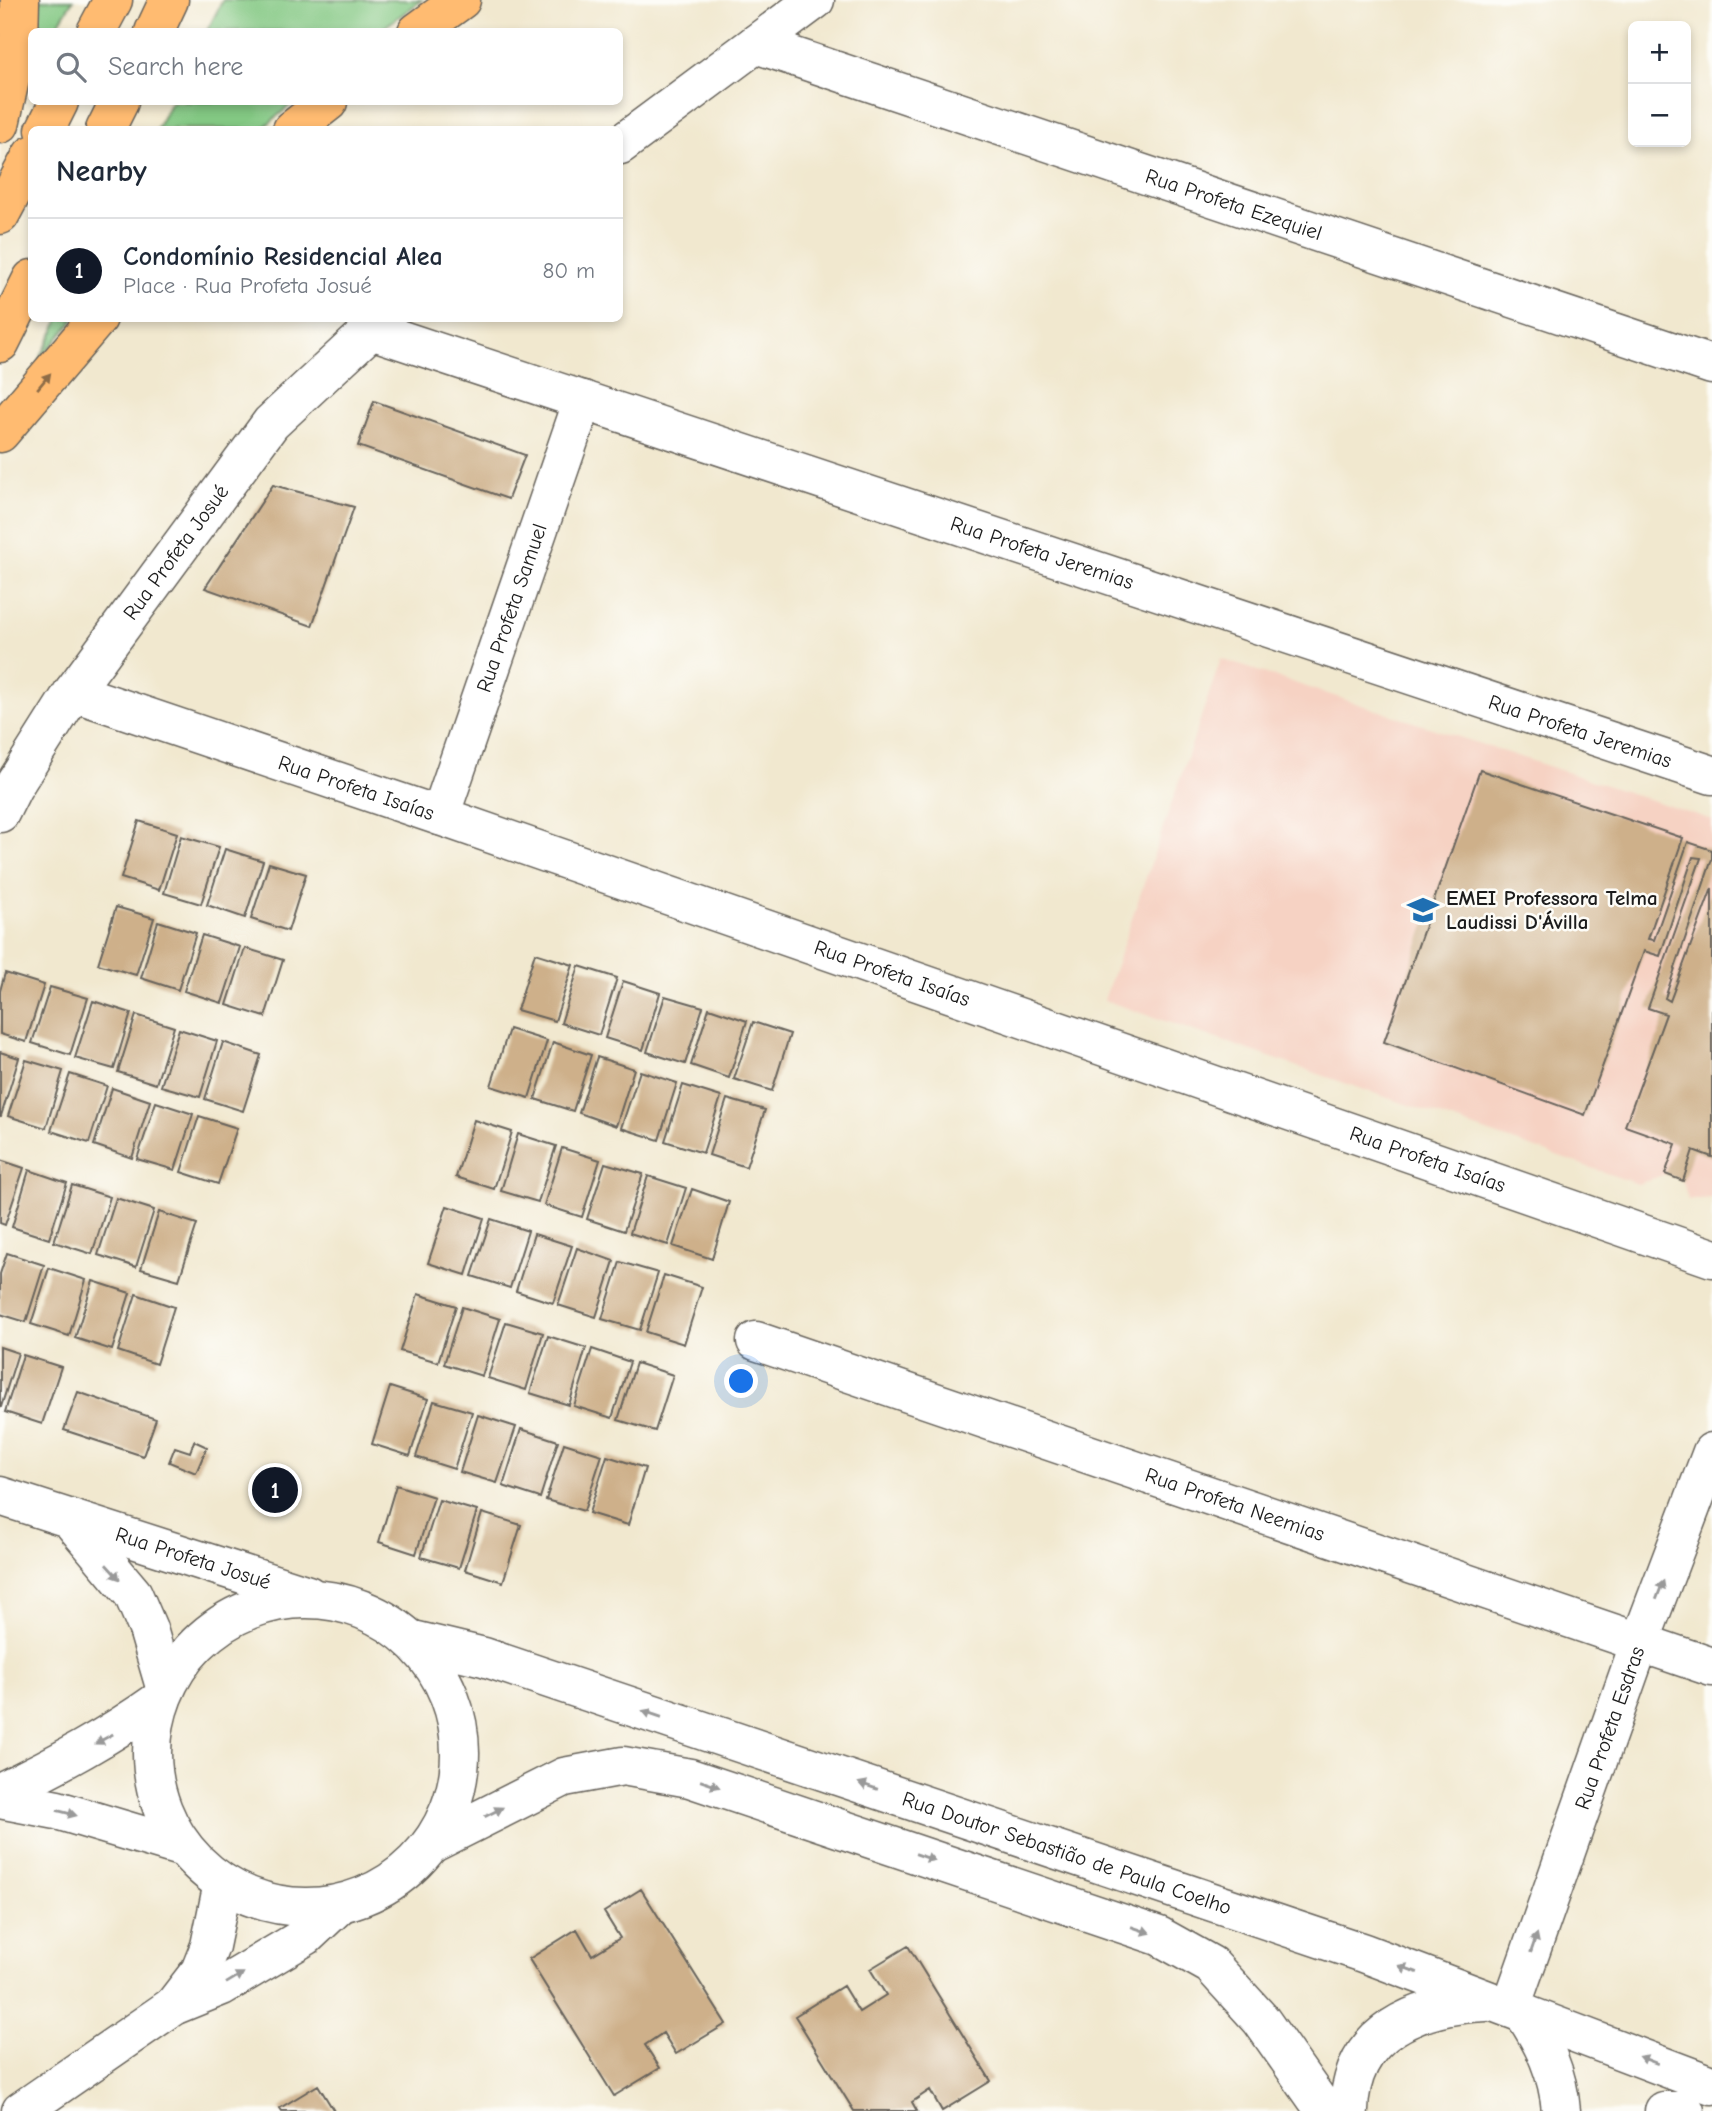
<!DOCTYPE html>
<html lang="en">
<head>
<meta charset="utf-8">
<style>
	:root { --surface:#fff; --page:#f2f2f3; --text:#1f2937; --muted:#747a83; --line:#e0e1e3; --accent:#111827 }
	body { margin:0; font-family:"Comic Neue",sans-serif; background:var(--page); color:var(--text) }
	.controls { position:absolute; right:21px; top:21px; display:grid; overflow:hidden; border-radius:10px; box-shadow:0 4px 10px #0003 }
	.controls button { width:63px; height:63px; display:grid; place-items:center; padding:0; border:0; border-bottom:2px solid var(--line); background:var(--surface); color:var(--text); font:35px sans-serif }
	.you { position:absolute; left:742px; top:1382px; width:24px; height:24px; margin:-18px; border:5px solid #fff; border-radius:50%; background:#1a73e8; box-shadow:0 0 0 10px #1a73e833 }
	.badge { display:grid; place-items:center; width:46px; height:46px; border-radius:50%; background:var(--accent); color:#fff; font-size:23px; font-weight:700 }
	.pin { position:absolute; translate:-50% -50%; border:4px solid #fff; box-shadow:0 2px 7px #0006 }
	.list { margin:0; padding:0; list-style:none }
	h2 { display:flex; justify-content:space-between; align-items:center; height:91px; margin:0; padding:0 28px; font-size:30px }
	h2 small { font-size:23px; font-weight:400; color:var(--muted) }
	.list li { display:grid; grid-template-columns:46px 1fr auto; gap:21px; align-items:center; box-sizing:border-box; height:105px; padding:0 28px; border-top:2px solid var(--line) }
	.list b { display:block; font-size:26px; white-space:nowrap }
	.list p { margin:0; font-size:23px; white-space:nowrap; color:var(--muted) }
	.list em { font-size:23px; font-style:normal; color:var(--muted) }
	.icon { flex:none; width:38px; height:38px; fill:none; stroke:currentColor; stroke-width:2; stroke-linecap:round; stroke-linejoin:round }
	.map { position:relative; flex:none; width:1712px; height:2111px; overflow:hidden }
	.search { position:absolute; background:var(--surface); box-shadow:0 4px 10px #0003; left:28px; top:28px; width:595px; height:77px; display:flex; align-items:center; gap:18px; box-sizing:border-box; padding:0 24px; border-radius:10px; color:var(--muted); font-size:26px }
	.panel { position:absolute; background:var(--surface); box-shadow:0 4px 10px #0003; left:28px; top:126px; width:595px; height:196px; border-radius:10px }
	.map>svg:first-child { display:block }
	.built { fill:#f6d2c3 }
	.grass { fill:#83c883; stroke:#507250; stroke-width:2 }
	.building { fill:#ceb08a }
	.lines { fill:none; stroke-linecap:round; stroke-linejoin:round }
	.minor-casing { stroke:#67635b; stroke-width:41 }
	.highway-casing { stroke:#67635b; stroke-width:41 }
	.minor { stroke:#fff; stroke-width:38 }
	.highway { stroke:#ffbb71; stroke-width:38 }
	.oneway { fill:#8e6c46 }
	.oneway2 { fill:#999 }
	.labels { text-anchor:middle; stroke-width:5; stroke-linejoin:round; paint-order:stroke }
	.street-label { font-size:21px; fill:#1c1c1c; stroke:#fdfcf7 }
	.poi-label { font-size:21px; font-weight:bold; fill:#1c1c1c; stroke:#fdfcf7; text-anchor:start }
</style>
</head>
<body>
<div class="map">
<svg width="1712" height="2111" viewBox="0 0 1712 2111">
	<rect width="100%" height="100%" fill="#fdfcf7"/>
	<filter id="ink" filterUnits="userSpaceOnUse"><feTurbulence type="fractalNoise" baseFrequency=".0143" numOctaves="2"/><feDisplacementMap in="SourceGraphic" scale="14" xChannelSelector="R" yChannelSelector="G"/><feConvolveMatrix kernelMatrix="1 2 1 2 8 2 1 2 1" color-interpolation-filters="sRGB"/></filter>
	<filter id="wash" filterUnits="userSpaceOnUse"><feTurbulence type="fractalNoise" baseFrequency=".00686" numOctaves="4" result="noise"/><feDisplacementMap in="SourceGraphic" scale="28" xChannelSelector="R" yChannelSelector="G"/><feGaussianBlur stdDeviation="1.57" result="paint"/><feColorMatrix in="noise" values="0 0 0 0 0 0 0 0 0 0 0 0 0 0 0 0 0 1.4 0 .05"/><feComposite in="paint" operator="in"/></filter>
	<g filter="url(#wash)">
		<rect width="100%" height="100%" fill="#f1e8cf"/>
		<path class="built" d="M1221,659L1712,820V1198L1688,1200L1683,1181L1665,1174L1638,1184L1104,1000Z"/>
		<path class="grass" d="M38,0H73L54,31L36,32Z
			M223,0H422L379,31H207Z
			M171,102H294L262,129H157Z
			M60,319H75L39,360Z"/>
		<g id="blocks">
			<path class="building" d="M374,401L525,455L508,499L358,446Z
				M273,485L354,507L312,626L205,588Z
				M1480,770L1683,838L1648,939L1654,940L1688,842L1712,850V859L1665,998L1670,1001L1712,888V1157L1693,1150L1683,1181L1665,1174L1676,1144L1625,1126L1666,1014L1648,1008L1701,858L1693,857L1660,956L1644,951L1585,1115L1384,1042Z
				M139,821L177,833L159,890L121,878Z
				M181,836L219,847L201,904L164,893Z
				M225,849L263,861L245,918L207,905Z
				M269,863L306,874L288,931L251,919Z
				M116,907L154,918L136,975L98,964Z
				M158,921L196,933L178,990L141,978Z
				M202,935L240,947L222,1003L184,991Z
				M245,948L283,960L265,1017L227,1005Z
				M535,953L573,965L555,1021L517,1010Z
				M579,966L617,978L599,1035L561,1023Z
				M5,973L44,985L26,1042L0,1034V991Z
				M623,981L660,993L643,1050L605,1038Z
				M50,987L88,998L70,1055L32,1043Z
				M665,996L703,1007L685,1064L647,1052Z
				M93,1001L131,1013L114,1069L75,1058Z
				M709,1008L747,1021L729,1078L691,1065Z
				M136,1015L174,1027L156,1084L118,1072Z
				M753,1022L790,1034L772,1091L734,1079Z
				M179,1029L217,1041L200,1097L161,1086Z
				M509,1029L547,1041L529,1098L491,1086Z
				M223,1042L261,1055L243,1111L205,1099Z
				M553,1042L591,1055L573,1111L535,1099Z
				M0,1052L19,1058L1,1116H0Z
				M597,1057L634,1069L616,1126L579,1113Z
				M26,1060L63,1071L46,1128L8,1116Z
				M640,1071L677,1083L659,1140L621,1128Z
				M70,1074L107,1086L89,1143L51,1131Z
				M683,1085L721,1097L703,1153L665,1141Z
				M112,1088L150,1101L132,1158L94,1145Z
				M727,1099L765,1110L746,1167L709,1155Z
				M156,1102L193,1114L175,1170L137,1159Z
				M199,1116L237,1128L218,1184L181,1172Z
				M474,1120L512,1132L494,1189L456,1177Z
				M518,1134L556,1146L538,1202L501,1191Z
				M562,1148L600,1160L582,1217L544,1205Z
				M0,1160L24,1168L5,1225L0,1223Z
				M605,1163L643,1174L624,1231L587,1219Z
				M29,1170L67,1183L49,1239L12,1227Z
				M648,1176L686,1188L668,1245L630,1233Z
				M72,1185L110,1197L92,1254L54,1242Z
				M692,1189L729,1202L712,1259L673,1246Z
				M116,1198L154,1210L136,1267L98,1255Z
				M447,1206L484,1218L466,1275L428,1263Z
				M159,1212L197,1224L179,1280L141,1269Z
				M491,1219L528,1231L510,1288L472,1276Z
				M534,1234L572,1246L553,1303L516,1291Z
				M577,1248L614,1261L596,1317L558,1305Z
				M7,1253L44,1265L26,1322L0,1314V1274Z
				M620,1262L658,1273L640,1330L602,1319Z
				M49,1268L86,1280L69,1336L31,1324Z
				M664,1275L702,1287L684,1344L646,1332Z
				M93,1281L130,1293L112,1350L75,1338Z
				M136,1294L174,1307L156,1364L118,1351Z
				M418,1294L456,1306L438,1362L400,1351Z
				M462,1307L500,1319L482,1376L444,1364Z
				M506,1322L543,1333L526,1390L488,1378Z
				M548,1336L586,1348L569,1405L530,1393Z
				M0,1347L18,1353L1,1407H0Z
				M592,1349L630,1362L612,1418L574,1406Z
				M23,1355L61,1367L42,1424L5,1412Z
				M636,1363L673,1375L655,1431L618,1420Z
				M390,1387L428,1399L410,1456L372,1444Z
				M78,1392L156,1419L143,1456L64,1430Z
				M434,1401L472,1412L454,1469L416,1457Z
				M478,1415L516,1427L497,1483L460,1472Z
				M521,1429L558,1441L540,1498L503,1486Z
				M194,1441L207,1447L196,1473L169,1462L175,1447L190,1452Z
				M564,1443L602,1455L584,1511L546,1500Z
				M607,1456L645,1468L628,1525L589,1513Z
				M268,1470L293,1479L282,1509L257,1501Z
				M396,1485L434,1497L416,1554L379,1542Z
				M439,1500L477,1511L459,1568L421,1557Z
				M482,1513L521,1525L503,1582L465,1570Z
				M641,1889L726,2024L676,2054L663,2033L645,2045L660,2068L614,2096L529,1959L577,1929L592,1955L620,1938L604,1912Z
				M908,1946L991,2081L942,2111L930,2090L912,2102L917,2111H854L795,2016L843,1986L859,2012L886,1995L870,1969Z
				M318,2085L334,2111H282L280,2108Z"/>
		</g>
	</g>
	<g filter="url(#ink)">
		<use href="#blocks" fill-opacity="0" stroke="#67635b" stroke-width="2"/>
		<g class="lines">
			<defs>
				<g id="minor">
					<path id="s1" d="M756,44L1712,365"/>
					<path d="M620,145L815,0"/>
					<path id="s2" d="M371,330L1712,775"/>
					<path id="s3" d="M73,692L440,816L1712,1258"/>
					<path id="s4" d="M0,813L13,787L73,692L271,423L371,330L386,318"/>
					<path id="s5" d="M440,816L583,400"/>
					<path id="s6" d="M756,1341L1712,1667"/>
					<path id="s7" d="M0,1496L308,1595"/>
					<path d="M70,1519L133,1594L148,1629L165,1687"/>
					<circle cx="306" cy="1753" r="154"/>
					<path id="s8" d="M413,1640L484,1657L1364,1953L1712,2085"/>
					<path d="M0,1792C58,1764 108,1737 160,1700"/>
					<path d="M0,1799L57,1810L184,1848"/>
					<path d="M433,1843L564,1777L623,1766L690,1778L1159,1936L1211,1965L1261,2020L1325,2111"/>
					<path d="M173,2006L200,1971L210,1946L223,1883"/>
					<path id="s9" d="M1511,2007L1640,1642L1712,1452"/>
					<path d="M1522,2011C1544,2043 1558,2073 1561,2111"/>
					<path d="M21,2111L173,2006L222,1986L306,1936L340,1904"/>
					<path d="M1349,2111C1350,2031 1418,2005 1486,2002"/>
					<path d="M1664,2111H1685"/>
				</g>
				<path id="highway" d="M96,32L113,0
					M154,32L169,0
					M417,32L461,0
					M0,124L19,39L20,0
					M45,130L59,102
					M105,130L119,102
					M292,130L328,102
					M0,215L32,155
					M0,343L32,279
					M0,433L98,318"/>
			</defs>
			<use href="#minor" class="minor-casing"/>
			<use href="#highway" class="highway-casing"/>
			<use href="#minor" class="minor"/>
			<use href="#highway" class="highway"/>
		</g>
		<defs><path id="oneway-solid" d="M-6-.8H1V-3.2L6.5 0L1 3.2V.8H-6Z" transform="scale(1.75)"/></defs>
		<use class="oneway" href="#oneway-solid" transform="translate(44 381) rotate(-50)"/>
		<g class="oneway2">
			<use href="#oneway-solid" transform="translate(113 1572) rotate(48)"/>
			<use href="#oneway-solid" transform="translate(1660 1590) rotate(-69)"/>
			<use href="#oneway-solid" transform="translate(652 1714) rotate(-161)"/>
			<use href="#oneway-solid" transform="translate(104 1739) rotate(151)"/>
			<use href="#oneway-solid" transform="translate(710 1784) rotate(19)"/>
			<use href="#oneway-solid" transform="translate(868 1786) rotate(-161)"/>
			<use href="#oneway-solid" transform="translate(494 1812) rotate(-27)"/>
			<use href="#oneway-solid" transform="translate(67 1813) rotate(15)"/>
			<use href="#oneway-solid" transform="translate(925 1857) rotate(19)"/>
			<use href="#oneway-solid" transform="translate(1141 1930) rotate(19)"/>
			<use href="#oneway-solid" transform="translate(1534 1943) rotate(-71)"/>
			<use href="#oneway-solid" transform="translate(1408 1969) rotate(-160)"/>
			<use href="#oneway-solid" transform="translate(235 1978) rotate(-31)"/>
			<use href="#oneway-solid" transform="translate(1648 2060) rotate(-159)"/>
		</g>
	</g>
	<defs>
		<symbol id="school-bare" viewBox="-9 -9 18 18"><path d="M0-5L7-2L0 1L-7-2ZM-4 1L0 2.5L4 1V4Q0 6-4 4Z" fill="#1f6fb2" stroke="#fdfcf7" stroke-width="2.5" paint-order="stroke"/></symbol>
	</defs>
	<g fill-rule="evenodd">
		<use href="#school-bare" x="1401" y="888" width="44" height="44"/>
	</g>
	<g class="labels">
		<g class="street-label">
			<text dy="7" stroke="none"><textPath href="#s1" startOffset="504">Rua Profeta Ezequiel</textPath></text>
			<text dy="7" stroke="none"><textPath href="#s4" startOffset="315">Rua Profeta Josué</textPath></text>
			<text dy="7" stroke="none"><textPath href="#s2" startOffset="707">Rua Profeta Jeremias</textPath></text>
			<text dy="7" stroke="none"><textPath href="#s5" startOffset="220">Rua Profeta Samuel</textPath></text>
			<text dy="7" stroke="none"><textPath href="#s2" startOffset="1274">Rua Profeta Jeremias</textPath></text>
			<text dy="7" stroke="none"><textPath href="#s3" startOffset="299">Rua Profeta Isaías</textPath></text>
			<text dy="7" stroke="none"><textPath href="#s3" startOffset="866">Rua Profeta Isaías</textPath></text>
			<text dy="7" stroke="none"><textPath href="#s3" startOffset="1433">Rua Profeta Isaías</textPath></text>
			<text dy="7" stroke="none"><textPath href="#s6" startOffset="506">Rua Profeta Neemias</textPath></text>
			<text dy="7" stroke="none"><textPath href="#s7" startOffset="203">Rua Profeta Josué</textPath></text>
			<text dy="7" stroke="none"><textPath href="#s9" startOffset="296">Rua Profeta Esdras</textPath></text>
			<text dy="7" stroke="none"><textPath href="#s8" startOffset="688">Rua Doutor Sebastião de Paula Coelho</textPath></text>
		</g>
		<g class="poi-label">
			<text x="1446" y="905">EMEI Professora Telma<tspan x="1446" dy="24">Laudissi D'Ávilla</tspan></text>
		</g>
	</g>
</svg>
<div class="controls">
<button>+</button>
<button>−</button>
</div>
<div class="you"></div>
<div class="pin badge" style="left:275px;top:1490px">1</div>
<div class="search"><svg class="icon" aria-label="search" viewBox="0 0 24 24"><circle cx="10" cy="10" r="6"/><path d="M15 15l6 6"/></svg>Search here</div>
<section class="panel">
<h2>Nearby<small></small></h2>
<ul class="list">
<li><span class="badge">1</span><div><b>Condomínio Residencial Alea</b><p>Place · Rua Profeta Josué</p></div><em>80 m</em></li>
</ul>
</section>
</div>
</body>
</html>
